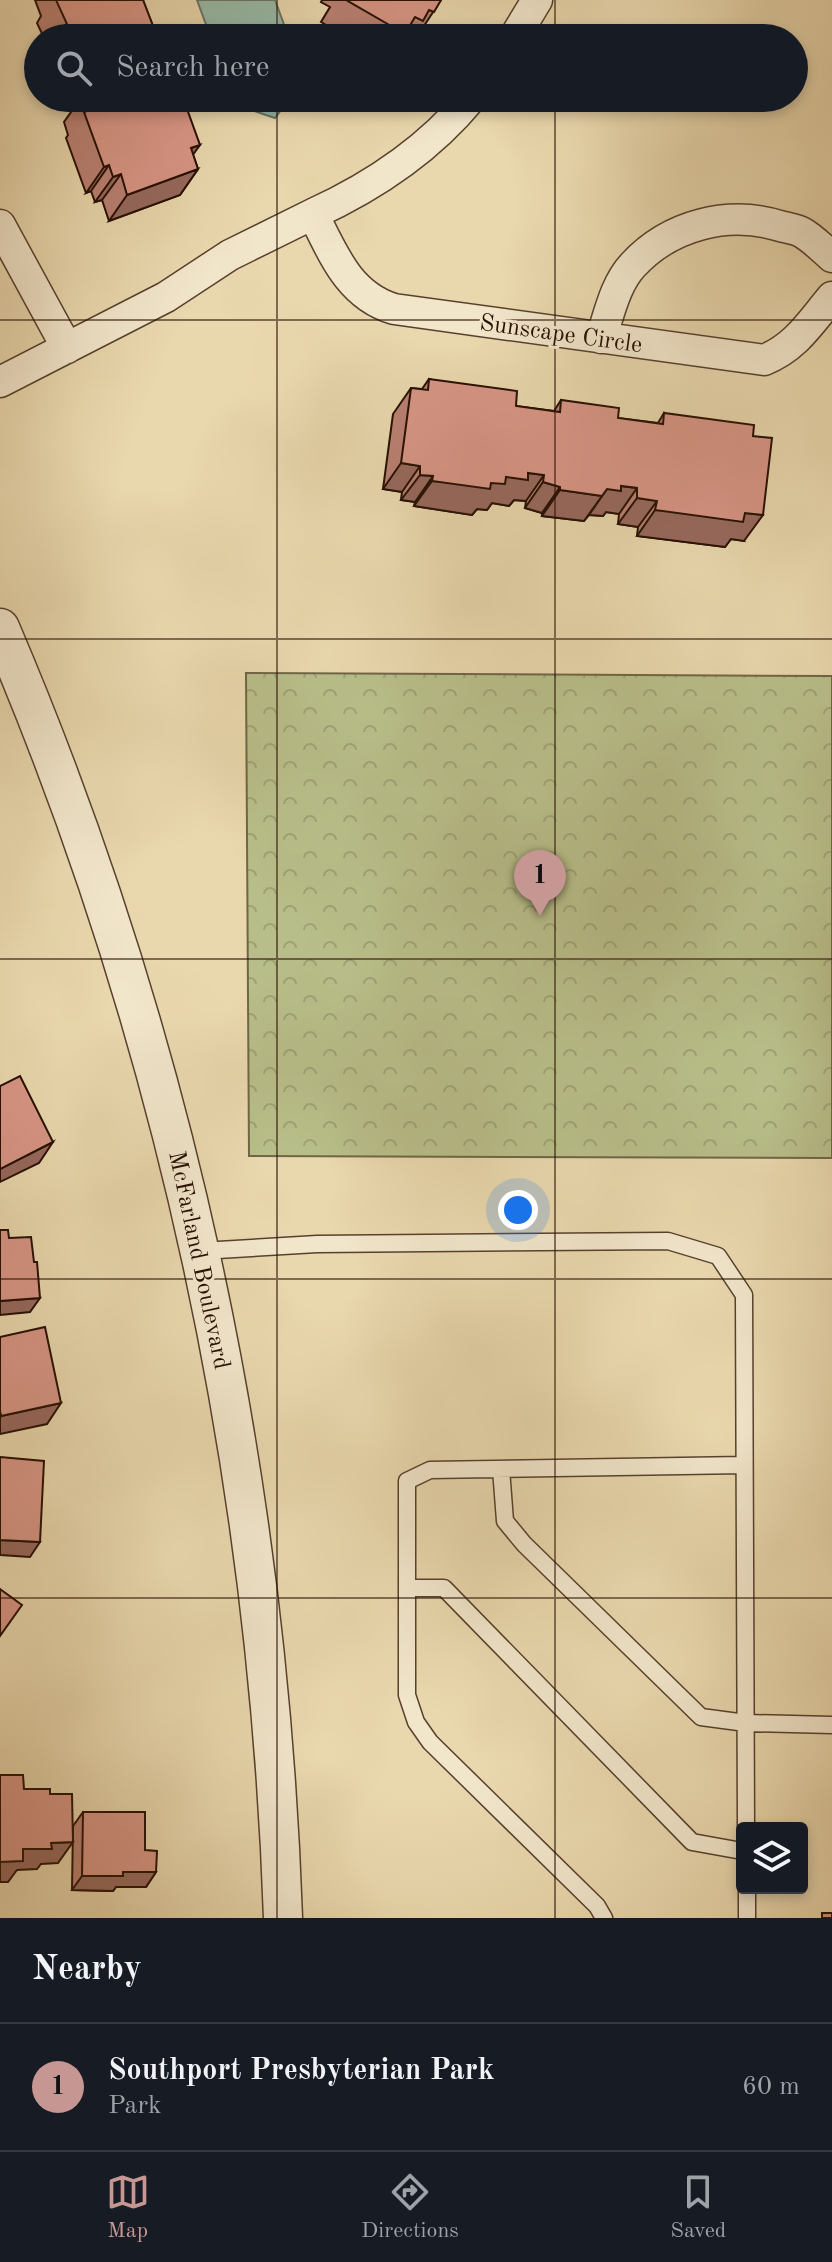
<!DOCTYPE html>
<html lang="en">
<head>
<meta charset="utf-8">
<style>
	:root { --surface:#171b24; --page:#242831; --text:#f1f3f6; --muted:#9ea1a6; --line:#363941; --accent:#c59692 }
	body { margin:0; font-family:"Old Standard TT",serif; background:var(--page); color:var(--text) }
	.controls { position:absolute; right:24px; bottom:24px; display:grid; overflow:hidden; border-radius:8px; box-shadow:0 4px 12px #0003 }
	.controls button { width:72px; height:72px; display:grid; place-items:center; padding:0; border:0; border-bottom:2px solid var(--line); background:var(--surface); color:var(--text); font:40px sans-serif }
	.you { position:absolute; left:518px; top:1210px; width:28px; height:28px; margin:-20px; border:6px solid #fff; border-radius:50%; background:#1a73e8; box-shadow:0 0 0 12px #1a73e833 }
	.badge { display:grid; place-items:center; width:52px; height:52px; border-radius:50%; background:var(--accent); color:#111; font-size:26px; font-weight:700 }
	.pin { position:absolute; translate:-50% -66px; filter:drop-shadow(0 2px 4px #0008) }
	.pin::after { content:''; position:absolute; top:42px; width:28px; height:24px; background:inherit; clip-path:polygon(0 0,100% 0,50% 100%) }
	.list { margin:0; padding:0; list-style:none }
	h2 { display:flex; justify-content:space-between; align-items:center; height:104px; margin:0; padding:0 32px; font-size:34px }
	h2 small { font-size:26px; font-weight:400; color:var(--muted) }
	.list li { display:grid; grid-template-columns:52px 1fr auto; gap:24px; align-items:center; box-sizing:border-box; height:128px; padding:0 32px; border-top:2px solid var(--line) }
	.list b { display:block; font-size:30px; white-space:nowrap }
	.list p { margin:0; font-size:26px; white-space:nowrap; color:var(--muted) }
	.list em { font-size:26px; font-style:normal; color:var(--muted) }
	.icon { flex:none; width:44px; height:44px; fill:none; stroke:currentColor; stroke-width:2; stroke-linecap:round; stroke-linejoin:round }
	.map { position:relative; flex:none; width:832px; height:1918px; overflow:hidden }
	.search { position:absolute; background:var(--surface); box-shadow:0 4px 12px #0003; left:24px; right:24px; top:24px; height:88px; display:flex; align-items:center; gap:20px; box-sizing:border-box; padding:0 28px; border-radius:44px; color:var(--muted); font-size:30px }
	.sheet { height:232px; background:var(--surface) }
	nav { display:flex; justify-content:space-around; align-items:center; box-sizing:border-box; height:112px; border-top:2px solid var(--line); background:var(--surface); font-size:22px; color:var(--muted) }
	nav a { display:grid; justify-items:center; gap:4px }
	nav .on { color:var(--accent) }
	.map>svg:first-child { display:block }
	.park { fill:url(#park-crowns); stroke:#6f6646; stroke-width:2 }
	.water { fill:#97baa8; stroke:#6a7666; stroke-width:2 }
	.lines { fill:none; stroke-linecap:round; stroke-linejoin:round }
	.service-casing { stroke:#57412d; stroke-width:19 }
	.minor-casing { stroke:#57412d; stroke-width:33 }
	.tertiary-casing { stroke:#57412d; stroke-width:41 }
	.service { stroke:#f1e5ca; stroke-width:16 }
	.minor { stroke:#f1e5ca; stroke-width:30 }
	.tertiary { stroke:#f1e5ca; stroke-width:38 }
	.wall { fill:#b98072; stroke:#260f02; stroke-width:2 }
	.shaded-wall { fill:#96685d; stroke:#260f02; stroke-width:2 }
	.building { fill:#d79585; stroke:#260f02; stroke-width:2 }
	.grid { fill:none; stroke:#260f02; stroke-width:2; stroke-opacity:0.55 }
	.labels { text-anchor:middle; stroke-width:6; stroke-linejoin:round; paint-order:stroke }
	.street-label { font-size:24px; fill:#260f02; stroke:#f1e5ca }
</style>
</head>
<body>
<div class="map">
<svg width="832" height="1918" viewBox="0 0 832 1918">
	<defs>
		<pattern id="park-crowns" width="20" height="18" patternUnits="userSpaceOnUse" patternTransform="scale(2)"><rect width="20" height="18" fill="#b8be89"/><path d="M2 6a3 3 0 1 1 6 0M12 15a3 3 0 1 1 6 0" fill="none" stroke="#9ea275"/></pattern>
	</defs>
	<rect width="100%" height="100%" fill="#e9d7ad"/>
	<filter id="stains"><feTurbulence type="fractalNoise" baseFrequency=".0025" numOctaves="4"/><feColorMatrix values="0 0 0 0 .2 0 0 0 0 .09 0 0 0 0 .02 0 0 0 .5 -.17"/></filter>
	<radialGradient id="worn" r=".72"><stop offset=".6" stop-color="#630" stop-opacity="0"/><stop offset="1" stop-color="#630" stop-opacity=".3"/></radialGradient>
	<path class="park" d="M246,673L832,676V1158L249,1156Z"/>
	<path class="water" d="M197,0H275L289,38H211Z
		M242,98H290L275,118L251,110Z"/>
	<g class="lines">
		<defs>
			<path id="service" d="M201,1251L317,1244L668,1241L718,1256L744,1295L746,1828
				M501,1469L505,1521L524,1544L701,1717L746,1723L832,1725
				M407,1588H444L692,1842L742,1851
				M747,1888V1918
				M604,1918L597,1906L430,1742L416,1722L407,1695V1481L430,1470L744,1465"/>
			<path id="minor" d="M514,38L537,0
				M471,98C429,149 372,187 313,214C333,253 348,295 394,309L764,360C796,347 810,323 832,297
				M0,225L67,348
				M601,338C609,315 615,284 633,265C670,225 728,210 780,226C787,228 797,229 803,233C813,239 823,249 832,257
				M0,382L166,297L230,255L313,214"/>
			<path id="tertiary" d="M0,628C175,1037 268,1474 283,1918"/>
		</defs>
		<use href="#service" class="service-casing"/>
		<use href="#minor" class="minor-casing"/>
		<use href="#tertiary" class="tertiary-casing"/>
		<use href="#service" class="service"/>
		<use href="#minor" class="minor"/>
		<use href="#tertiary" class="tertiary"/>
	</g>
	<path class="wall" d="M35,0H143L153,26L147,34L148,38H44L37,23L41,16Z
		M322,0H441L416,38L412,36L411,38H349L321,22L330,7L321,2Z
		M66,98H183L193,155L198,169L180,195L109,221L102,200L95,202L91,191L86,193L66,138L68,135L64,122L71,112Z
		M429,379L516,406L554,411L561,400L618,418L658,423L664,413L744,541L731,539L725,547L637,536L638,527L618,524L619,514L606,512L603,516L589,515L584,521L542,516V513L525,508L526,501L514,500L509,506L492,503L487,510L477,509L472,515L414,506L415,502L401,500L402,492L383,489L393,414L411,388L422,389Z
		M83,1812L145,1850L156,1872L146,1887H116L113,1891L72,1890L73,1826Z"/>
	<path class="shaded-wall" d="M200,145L182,170L191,148Z
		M109,165L91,191L86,193L104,167Z
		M198,169L180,195L109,221L127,195Z
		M121,174L102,200L95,202L113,177Z
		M401,463L420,466L402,492L383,489Z
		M528,473L544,475L526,501L514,500L509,506L492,503L487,510L477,509L472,515L414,506L432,481L491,483L506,477Z
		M420,475L433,476L415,502L401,500Z
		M543,482L560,487L542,513L525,508Z
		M621,486L637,488L619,514L606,512L603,516L589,515L607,489Z
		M560,490L602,496L584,521L542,516Z
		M637,498L657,501L638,527L618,524Z
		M655,510L745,513L763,515L744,541L731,539L725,547L637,536Z
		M53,1142L39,1163L0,1182V1169Z
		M40,1298L30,1312L0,1315V1301Z
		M61,1403L47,1424L0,1434V1418L1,1416Z
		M0,1540L40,1542L30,1557L0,1555Z
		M73,1842L58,1863L41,1864L37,1869L17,1870L8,1882H0V1862L23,1849L51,1843Z
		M123,1872H156L146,1887H116L113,1891L72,1890L82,1876Z"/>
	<path class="building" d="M56,0H143L153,26L145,28L148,38H67L63,26L67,24Z
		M346,0H441L434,12L429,10L423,21L415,17L405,34Z
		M83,98H183L200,145L191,148L198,169L127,195L121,174L113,177L109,165L104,167L84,112L87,111Z
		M429,379L517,391L516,406L560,412L561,400L619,408L618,418L663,424L664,413L754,425L753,436L772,438L763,515L745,513L743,522L655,510L657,501L637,498V488L621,486V491L607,489L602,496L560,490V487L543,482L544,475L528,473V480L506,477L505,484L491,483L490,489L432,481L433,476L420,475V466L401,463L411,388L428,390Z
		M20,1076L53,1142L0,1169V1086Z
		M0,1230H8L9,1238L31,1237L34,1262H37L40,1298L0,1301Z
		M45,1327L61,1403L1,1416L0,1411V1337Z
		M0,1457L44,1461L40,1542L0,1540Z
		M0,1589L22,1605L0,1636Z
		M0,1775H23L24,1789H50V1794H72L73,1842L51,1843L52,1849H23V1861L0,1862Z
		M83,1812H145V1850L157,1851L156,1872H123V1876H82Z
		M822,1913H832V1918H822Z"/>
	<path class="grid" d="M277,0V38M555,0V38M277,98V1918M555,98V1918M0,320H832M0,639H832M0,959H832M0,1279H832M0,1598H832"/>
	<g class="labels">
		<g class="street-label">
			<text transform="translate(561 333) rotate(8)" y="8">Sunscape Circle</text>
			<text transform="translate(200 1260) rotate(78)" y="8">McFarland Boulevard</text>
		</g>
	</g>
	<rect width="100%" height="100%" filter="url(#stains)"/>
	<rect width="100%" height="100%" fill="url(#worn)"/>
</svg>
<div class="controls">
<button><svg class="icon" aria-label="layers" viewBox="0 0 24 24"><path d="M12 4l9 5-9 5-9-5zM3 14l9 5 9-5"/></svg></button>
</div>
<div class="you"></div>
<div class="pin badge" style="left:540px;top:916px">1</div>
<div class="search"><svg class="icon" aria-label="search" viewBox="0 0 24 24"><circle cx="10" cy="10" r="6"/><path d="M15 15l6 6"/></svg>Search here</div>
</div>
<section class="sheet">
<h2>Nearby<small></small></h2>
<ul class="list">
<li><span class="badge">1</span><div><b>Southport Presbyterian Park</b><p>Park</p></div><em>60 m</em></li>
</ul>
</section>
<nav>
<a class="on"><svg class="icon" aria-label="map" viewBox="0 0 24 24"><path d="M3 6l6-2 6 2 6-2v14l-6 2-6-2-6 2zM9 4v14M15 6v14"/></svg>Map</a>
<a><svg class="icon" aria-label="directions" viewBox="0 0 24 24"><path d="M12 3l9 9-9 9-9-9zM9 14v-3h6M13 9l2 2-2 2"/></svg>Directions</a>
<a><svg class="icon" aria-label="saved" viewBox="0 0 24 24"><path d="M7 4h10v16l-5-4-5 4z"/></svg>Saved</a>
</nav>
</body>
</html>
